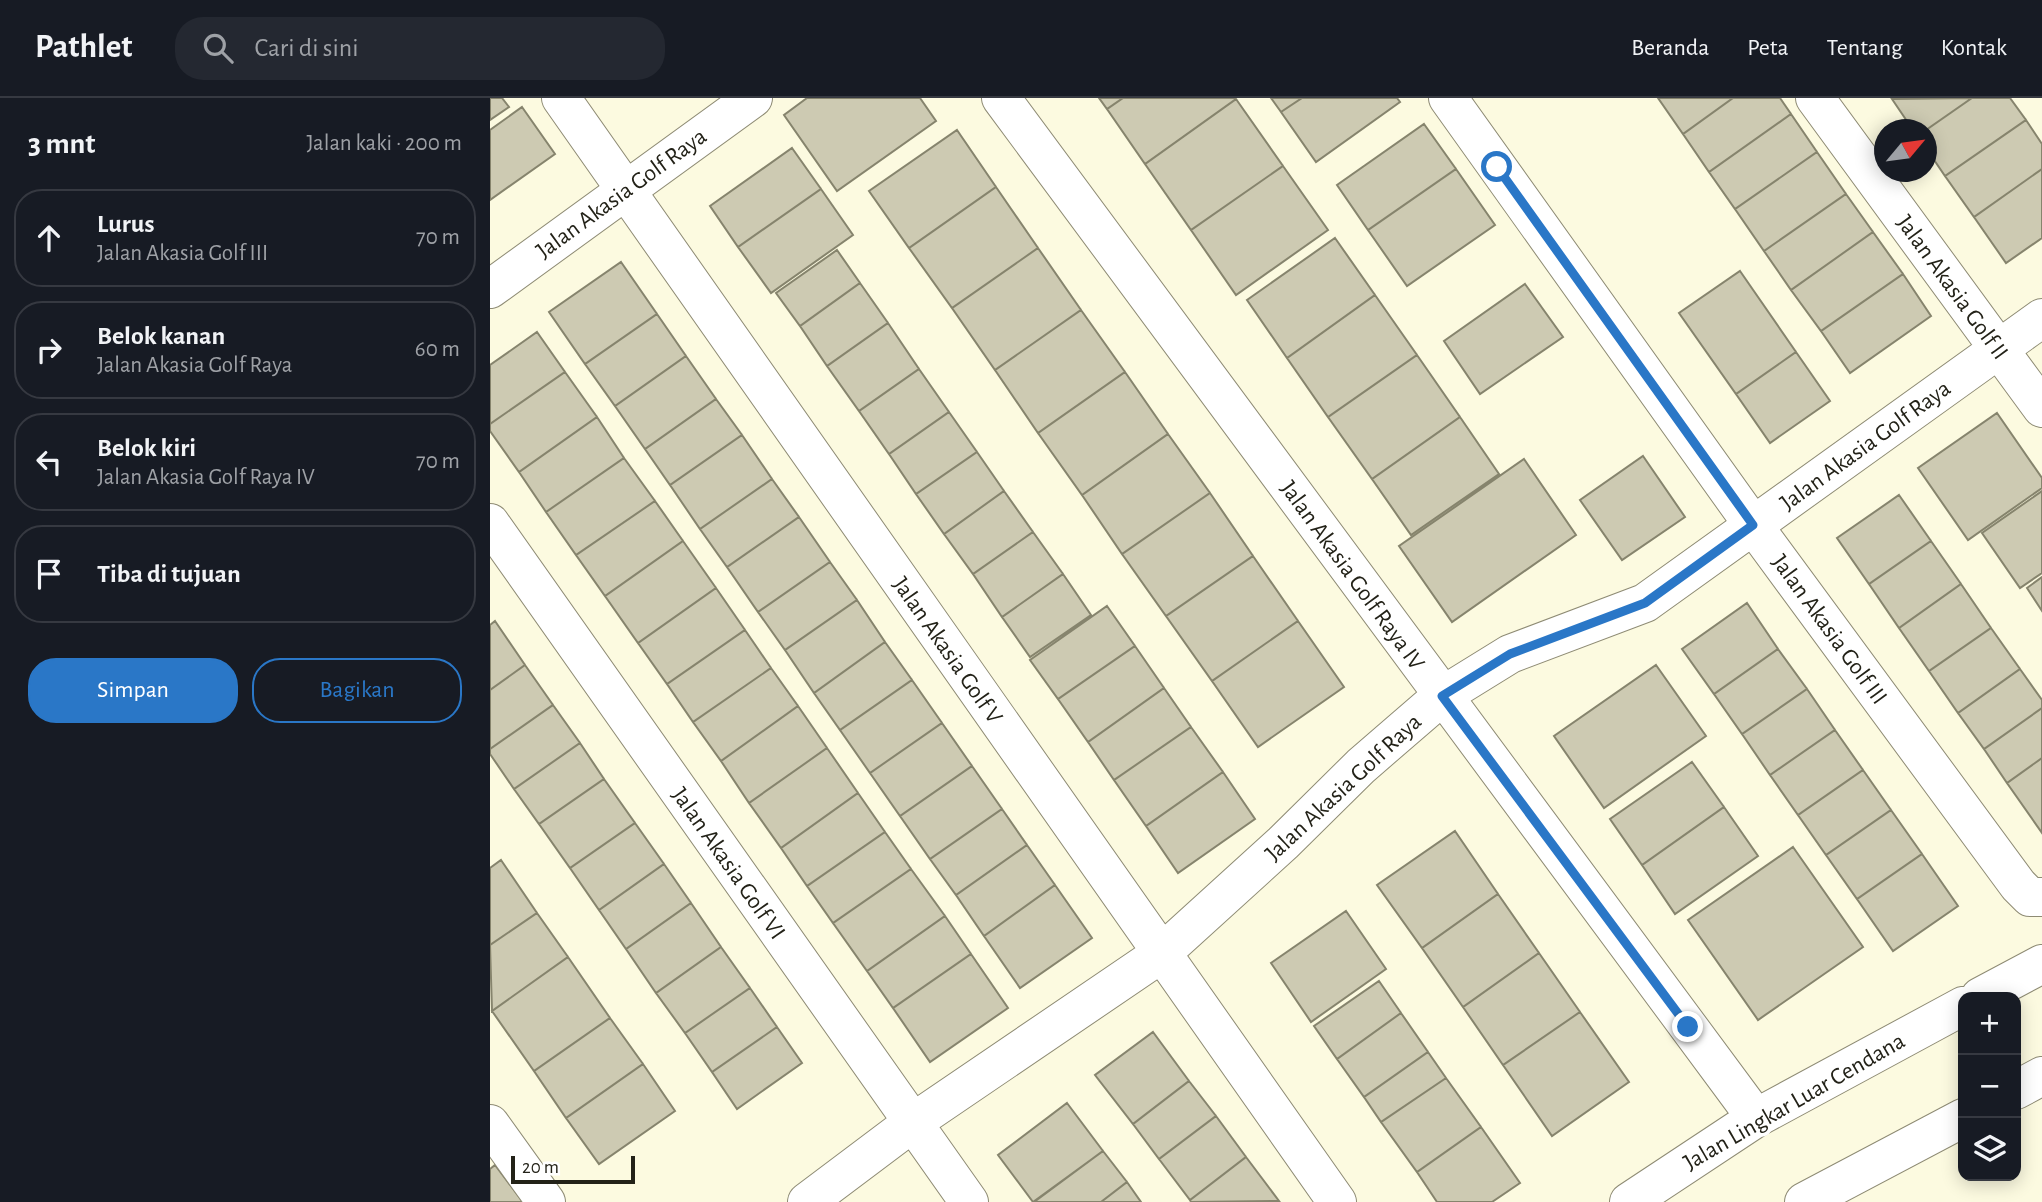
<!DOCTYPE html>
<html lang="id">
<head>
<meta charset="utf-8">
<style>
	:root { --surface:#171b24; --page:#242831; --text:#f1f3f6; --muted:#9ea1a6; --line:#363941; --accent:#2a77c7 }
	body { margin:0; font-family:"Alegreya Sans",sans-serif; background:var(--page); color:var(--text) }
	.controls { position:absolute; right:21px; bottom:21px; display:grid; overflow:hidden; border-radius:14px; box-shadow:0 4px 18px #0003 }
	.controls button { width:63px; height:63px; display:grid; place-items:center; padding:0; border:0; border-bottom:2px solid var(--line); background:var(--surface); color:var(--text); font:35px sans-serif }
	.compass { position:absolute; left:1384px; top:21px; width:63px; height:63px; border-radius:50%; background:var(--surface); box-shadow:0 4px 18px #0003; rotate:61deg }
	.scale { position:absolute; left:21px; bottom:18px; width:124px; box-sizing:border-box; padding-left:7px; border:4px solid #232218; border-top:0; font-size:19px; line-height:24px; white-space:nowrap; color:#232218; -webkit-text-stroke:5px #fff; paint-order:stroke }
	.stop { position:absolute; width:21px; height:21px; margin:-16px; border:5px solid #2a77c7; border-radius:50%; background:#fff }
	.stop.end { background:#2a77c7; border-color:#fff; box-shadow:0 2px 7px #0008 }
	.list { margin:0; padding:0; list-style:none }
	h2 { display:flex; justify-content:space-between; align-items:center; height:91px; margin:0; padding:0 28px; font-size:30px }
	h2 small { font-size:23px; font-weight:400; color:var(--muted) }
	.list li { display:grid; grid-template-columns:46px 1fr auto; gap:21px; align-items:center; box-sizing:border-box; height:98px; margin:0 14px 14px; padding:0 14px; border:2px solid var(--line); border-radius:28px }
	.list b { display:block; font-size:26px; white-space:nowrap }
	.list p { margin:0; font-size:23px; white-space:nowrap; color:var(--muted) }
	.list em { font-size:23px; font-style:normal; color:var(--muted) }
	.actions { display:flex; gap:14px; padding:21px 28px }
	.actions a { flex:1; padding:16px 0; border:2px solid var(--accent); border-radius:28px; text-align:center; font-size:24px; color:var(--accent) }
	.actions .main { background:var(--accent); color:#fff }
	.icon { flex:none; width:38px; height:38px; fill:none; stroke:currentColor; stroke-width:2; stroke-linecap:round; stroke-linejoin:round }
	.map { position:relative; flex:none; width:1552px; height:1104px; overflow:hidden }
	header { display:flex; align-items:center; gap:42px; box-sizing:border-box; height:98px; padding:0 35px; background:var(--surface); border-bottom:2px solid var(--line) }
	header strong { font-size:33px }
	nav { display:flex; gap:38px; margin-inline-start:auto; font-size:24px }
	.search { width:490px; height:63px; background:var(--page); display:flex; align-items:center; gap:18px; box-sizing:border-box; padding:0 24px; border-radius:28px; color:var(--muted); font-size:26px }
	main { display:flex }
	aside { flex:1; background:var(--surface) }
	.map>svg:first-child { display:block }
	.building { fill:#cdcab2; stroke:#86846d; stroke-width:2 }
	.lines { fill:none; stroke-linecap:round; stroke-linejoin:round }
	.minor-casing { stroke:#8e8b74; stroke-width:40 }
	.minor { stroke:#fff; stroke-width:38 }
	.route { stroke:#2a77c7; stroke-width:9 }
	.labels { text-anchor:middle; stroke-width:7; stroke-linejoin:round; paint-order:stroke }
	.street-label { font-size:24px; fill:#232218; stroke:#fff }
</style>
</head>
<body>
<header>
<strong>Pathlet</strong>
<div class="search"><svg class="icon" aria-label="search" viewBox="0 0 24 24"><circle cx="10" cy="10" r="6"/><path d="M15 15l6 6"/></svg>Cari di sini</div>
<nav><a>Beranda</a><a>Peta</a><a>Tentang</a><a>Kontak</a></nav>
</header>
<main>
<aside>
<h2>3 mnt<small>Jalan kaki · 200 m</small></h2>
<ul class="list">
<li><svg class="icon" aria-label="ahead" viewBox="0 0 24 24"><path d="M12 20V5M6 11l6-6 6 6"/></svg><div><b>Lurus</b><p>Jalan Akasia Golf III</p></div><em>70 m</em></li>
<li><svg class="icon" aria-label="right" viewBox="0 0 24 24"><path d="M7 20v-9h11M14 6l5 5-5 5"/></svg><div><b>Belok kanan</b><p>Jalan Akasia Golf Raya</p></div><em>60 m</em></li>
<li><svg class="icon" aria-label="left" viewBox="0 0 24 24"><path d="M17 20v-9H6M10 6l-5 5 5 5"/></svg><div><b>Belok kiri</b><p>Jalan Akasia Golf Raya IV</p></div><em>70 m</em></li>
<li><svg class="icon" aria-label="arrive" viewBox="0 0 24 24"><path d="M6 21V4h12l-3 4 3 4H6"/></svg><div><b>Tiba di tujuan</b></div></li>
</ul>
<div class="actions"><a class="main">Simpan</a><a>Bagikan</a></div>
</aside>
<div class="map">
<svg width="1552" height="1104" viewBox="0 0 1552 1104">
	<rect width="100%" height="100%" fill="#fcfae0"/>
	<path class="building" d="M0,0H12L19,9L0,22Z
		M317,0H430L446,23L347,93L294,17Z
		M609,0H633L617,11Z
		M633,0H745L746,1L655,66L617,11Z
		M781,0H812L791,14Z
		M812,0H907L910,4L826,64L791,14Z
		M1168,0H1243L1193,36Z
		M1243,0H1290L1301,16L1219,74L1193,36Z
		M1482,0L1436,32H1423L1402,1Z
		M1482,0H1520L1536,22L1455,78L1436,50V32Z
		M746,1L793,68L701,132L655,66Z
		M32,9L65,56L0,102V32Z
		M1301,16L1327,54L1245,111L1219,74Z
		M1536,22L1552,46V71L1484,119L1455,78Z
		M934,26L966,71L878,132L847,87Z
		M467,32L506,89L419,150L379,93Z
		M302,50L331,91L248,149L220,108Z
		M1327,54L1356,96L1274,153L1245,111Z
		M793,68L838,132L746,197L701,132Z
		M966,71L1005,127L917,188L878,132Z
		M1552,71V140L1516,165L1484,119Z
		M506,89L548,150L462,210L419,150Z
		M331,91L363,137L281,195L248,149Z
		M1356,96L1383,134L1301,192L1274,153Z
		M1383,134L1413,176L1331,233L1301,192Z
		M845,140L885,197L797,260L757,202Z
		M548,150L591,212L505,272L462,210Z
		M347,152L370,185L310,228L286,195Z
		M131,164L167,216L95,266L59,214Z
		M1250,173L1306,254L1246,296L1189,215Z
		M1413,176L1441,218L1360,275L1331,233Z
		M370,185L398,225L337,268L310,228Z
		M1035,186L1073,239L990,296L954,243Z
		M885,197L927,257L838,319L797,260Z
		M591,212L635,274L548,335L505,272Z
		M167,216L196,258L125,308L95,266Z
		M398,225L429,271L369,313L337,268Z
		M47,234L75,274L0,326V267Z
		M1306,254L1340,303L1280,345L1246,296Z
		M927,257L970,319L882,381L838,319Z
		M196,258L226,301L155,351L125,308Z
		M429,271L459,314L399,356L369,313Z
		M75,274L107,319L29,374L0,333V326Z
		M635,274L678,336L592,397L548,335Z
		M226,301L252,337L180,387L155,351Z
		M459,314L487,354L426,396L399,356Z
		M1507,315L1552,380V390L1478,442L1428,370Z
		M107,319L134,360L56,414L29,374Z
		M970,319L1009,376L921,437L882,381Z
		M678,336L720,395L632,456L592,397Z
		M252,337L282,381L210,431L180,387Z
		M487,354L514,393L454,436L426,396Z
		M1153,358L1195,419L1132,462L1090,402Z
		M134,360L165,403L86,457L56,414Z
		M1034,361L1086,437L962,524L909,448Z
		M282,381L309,419L237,469L210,431Z
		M514,393L543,434L483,476L454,436Z
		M1552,393V475L1530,490L1492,435Z
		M720,395L763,458L676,518L632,456Z
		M1409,397L1441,443L1379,486L1347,440Z
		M165,403L193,443L115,498L86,457Z
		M309,419L340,464L268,514L237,469Z
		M543,434L573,476L512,519L483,476Z
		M193,443L226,490L148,545L115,498Z
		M1441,443L1471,486L1409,530L1379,486Z
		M763,458L808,523L722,583L676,518Z
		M340,464L367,502L295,552L268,514Z
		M573,476L601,517L540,559L512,519Z
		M1552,479V513L1537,490Z
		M1471,486L1501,530L1439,573L1409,530Z
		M226,490L255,532L177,586L148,545Z
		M367,502L395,544L324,595L295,552Z
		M1257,505L1288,551L1224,596L1192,551Z
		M617,508L645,548L568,601L540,562Z
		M5,523L35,567L0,592V527Z
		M808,523L854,589L768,649L722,583Z
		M1501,530L1530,571L1468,615L1439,573Z
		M255,532L281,570L203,624L177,586Z
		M395,544L422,582L350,632L324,595Z
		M645,548L674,590L598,644L568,601Z
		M1288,551L1317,591L1252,636L1224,596Z
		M35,567L63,607L0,651V592Z
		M1166,567L1216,638L1114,710L1064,638Z
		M281,570L308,608L231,663L203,624Z
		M1530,571L1552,602V610L1494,651L1468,615Z
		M422,582L452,625L380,675L350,632Z
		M674,590L701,629L624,682L598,644Z
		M1317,591L1345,632L1280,677L1252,636Z
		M63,607L90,645L24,691L0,656V651Z
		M308,608L337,650L259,705L231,663Z
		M1552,610V660L1517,685L1494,651Z
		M452,625L482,668L410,718L380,675Z
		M701,629L733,674L656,728L624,682Z
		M1345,632L1373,672L1308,717L1280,677Z
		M90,645L114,681L49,726L24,691Z
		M337,650L368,695L291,750L259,705Z
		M1552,660V735L1517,685Z
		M1202,664L1234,709L1152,767L1120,721Z
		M482,668L512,711L440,761L410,718Z
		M1373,672L1401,712L1336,757L1308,717Z
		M733,674L765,721L688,775L656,728Z
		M114,681L145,725L80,770L49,726Z
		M368,695L395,734L317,788L291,750Z
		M1234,709L1268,758L1185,816L1152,767Z
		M512,711L537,747L466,797L440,761Z
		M1401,712L1432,756L1367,801L1336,757Z
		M145,725L174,766L109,812L80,770Z
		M965,733L1008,796L932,850L887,787Z
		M395,734L421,771L343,825L317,788Z
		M537,747L565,787L494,838L466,797Z
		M1303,749L1373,849L1268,922L1198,822Z
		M1432,756L1468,808L1403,853L1367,801Z
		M11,762L47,815L0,847V770Z
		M174,766L201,805L136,851L109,812Z
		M421,771L455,818L377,873L343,825Z
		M565,787L602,840L530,890L494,838Z
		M1008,796L1049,855L973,909L932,850Z
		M201,805L231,849L166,895L136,851Z
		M856,813L896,871L821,924L781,865Z
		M47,815L78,859L2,913L0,847Z
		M455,818L481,856L403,910L377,873Z
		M231,849L260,890L195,935L166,895Z
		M1049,855L1090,914L1013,967L973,909Z
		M481,856L518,910L440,964L403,910Z
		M78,859L120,920L44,973L2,913Z
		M889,883L911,915L847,961L824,928Z
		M260,890L287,929L222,974L195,935Z
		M1090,914L1139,984L1062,1038L1013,967Z
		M911,915L938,954L874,999L847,961Z
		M120,920L153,966L76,1020L44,973Z
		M287,929L312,965L247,1011L222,974Z
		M663,934L699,983L643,1026L605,977Z
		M938,954L956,980L891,1024L874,999Z
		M153,966L185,1013L109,1066L76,1020Z
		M956,980L991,1029L927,1074L891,1024Z
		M699,983L726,1018L669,1061L643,1026Z
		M577,1005L613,1053L543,1104L508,1057Z
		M726,1018L756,1059L700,1102L669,1061Z
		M991,1029L1030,1085L1002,1104H947L927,1074Z
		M613,1053L637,1084L611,1104H544Z
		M756,1059L789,1103L701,1104L700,1102Z
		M5,1067L33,1104H0V1071Z
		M637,1084L651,1104H611Z"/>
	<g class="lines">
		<defs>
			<path id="minor" d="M71,0L847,1104
				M511,0L1266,1020
				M958,0L1263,427L1528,787L1540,799H1552
				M1325,0L1552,310
				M0,191L263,0
				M0,425L479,1104
				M1490,899L1552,866
				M1526,992L1552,978
				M0,1026L56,1104
				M317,1104L422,1025L672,855L793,745L871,668L952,598L1020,556L1155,505L1552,220
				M1139,1104L1266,1020L1473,908
				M1314,1104L1473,1020"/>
		</defs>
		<use href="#minor" class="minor-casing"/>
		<use href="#minor" class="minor"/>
	</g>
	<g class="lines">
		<path class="route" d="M1007,69L1263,427L1155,505L1020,556L952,598L1198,929"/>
	</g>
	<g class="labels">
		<g class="street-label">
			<text transform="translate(131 95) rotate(-36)" y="8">Jalan Akasia Golf Raya</text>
			<text transform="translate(1463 189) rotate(54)" y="8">Jalan Akasia Golf II</text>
			<text transform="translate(1375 347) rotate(-36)" y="8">Jalan Akasia Golf Raya</text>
			<text transform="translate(863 477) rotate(54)" y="8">Jalan Akasia Golf Raya IV</text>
			<text transform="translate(1340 531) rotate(54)" y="8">Jalan Akasia Golf III</text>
			<text transform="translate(458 552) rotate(55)" y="8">Jalan Akasia Golf V</text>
			<text transform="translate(853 689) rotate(-43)" y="8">Jalan Akasia Golf Raya</text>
			<text transform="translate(239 765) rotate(55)" y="8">Jalan Akasia Golf VI</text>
			<text transform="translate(1304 1003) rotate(-30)" y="8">Jalan Lingkar Luar Cendana</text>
		</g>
	</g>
</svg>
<div class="controls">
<button>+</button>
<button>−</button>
<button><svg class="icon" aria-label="layers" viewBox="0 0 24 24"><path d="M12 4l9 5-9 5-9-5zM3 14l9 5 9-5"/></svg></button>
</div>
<svg class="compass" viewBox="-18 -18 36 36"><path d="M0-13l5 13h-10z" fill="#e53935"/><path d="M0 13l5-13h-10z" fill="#9ea1a6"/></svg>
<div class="scale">20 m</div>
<div class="stop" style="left:1007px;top:69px"></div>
<div class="stop end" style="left:1198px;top:929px"></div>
</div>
</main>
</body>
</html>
